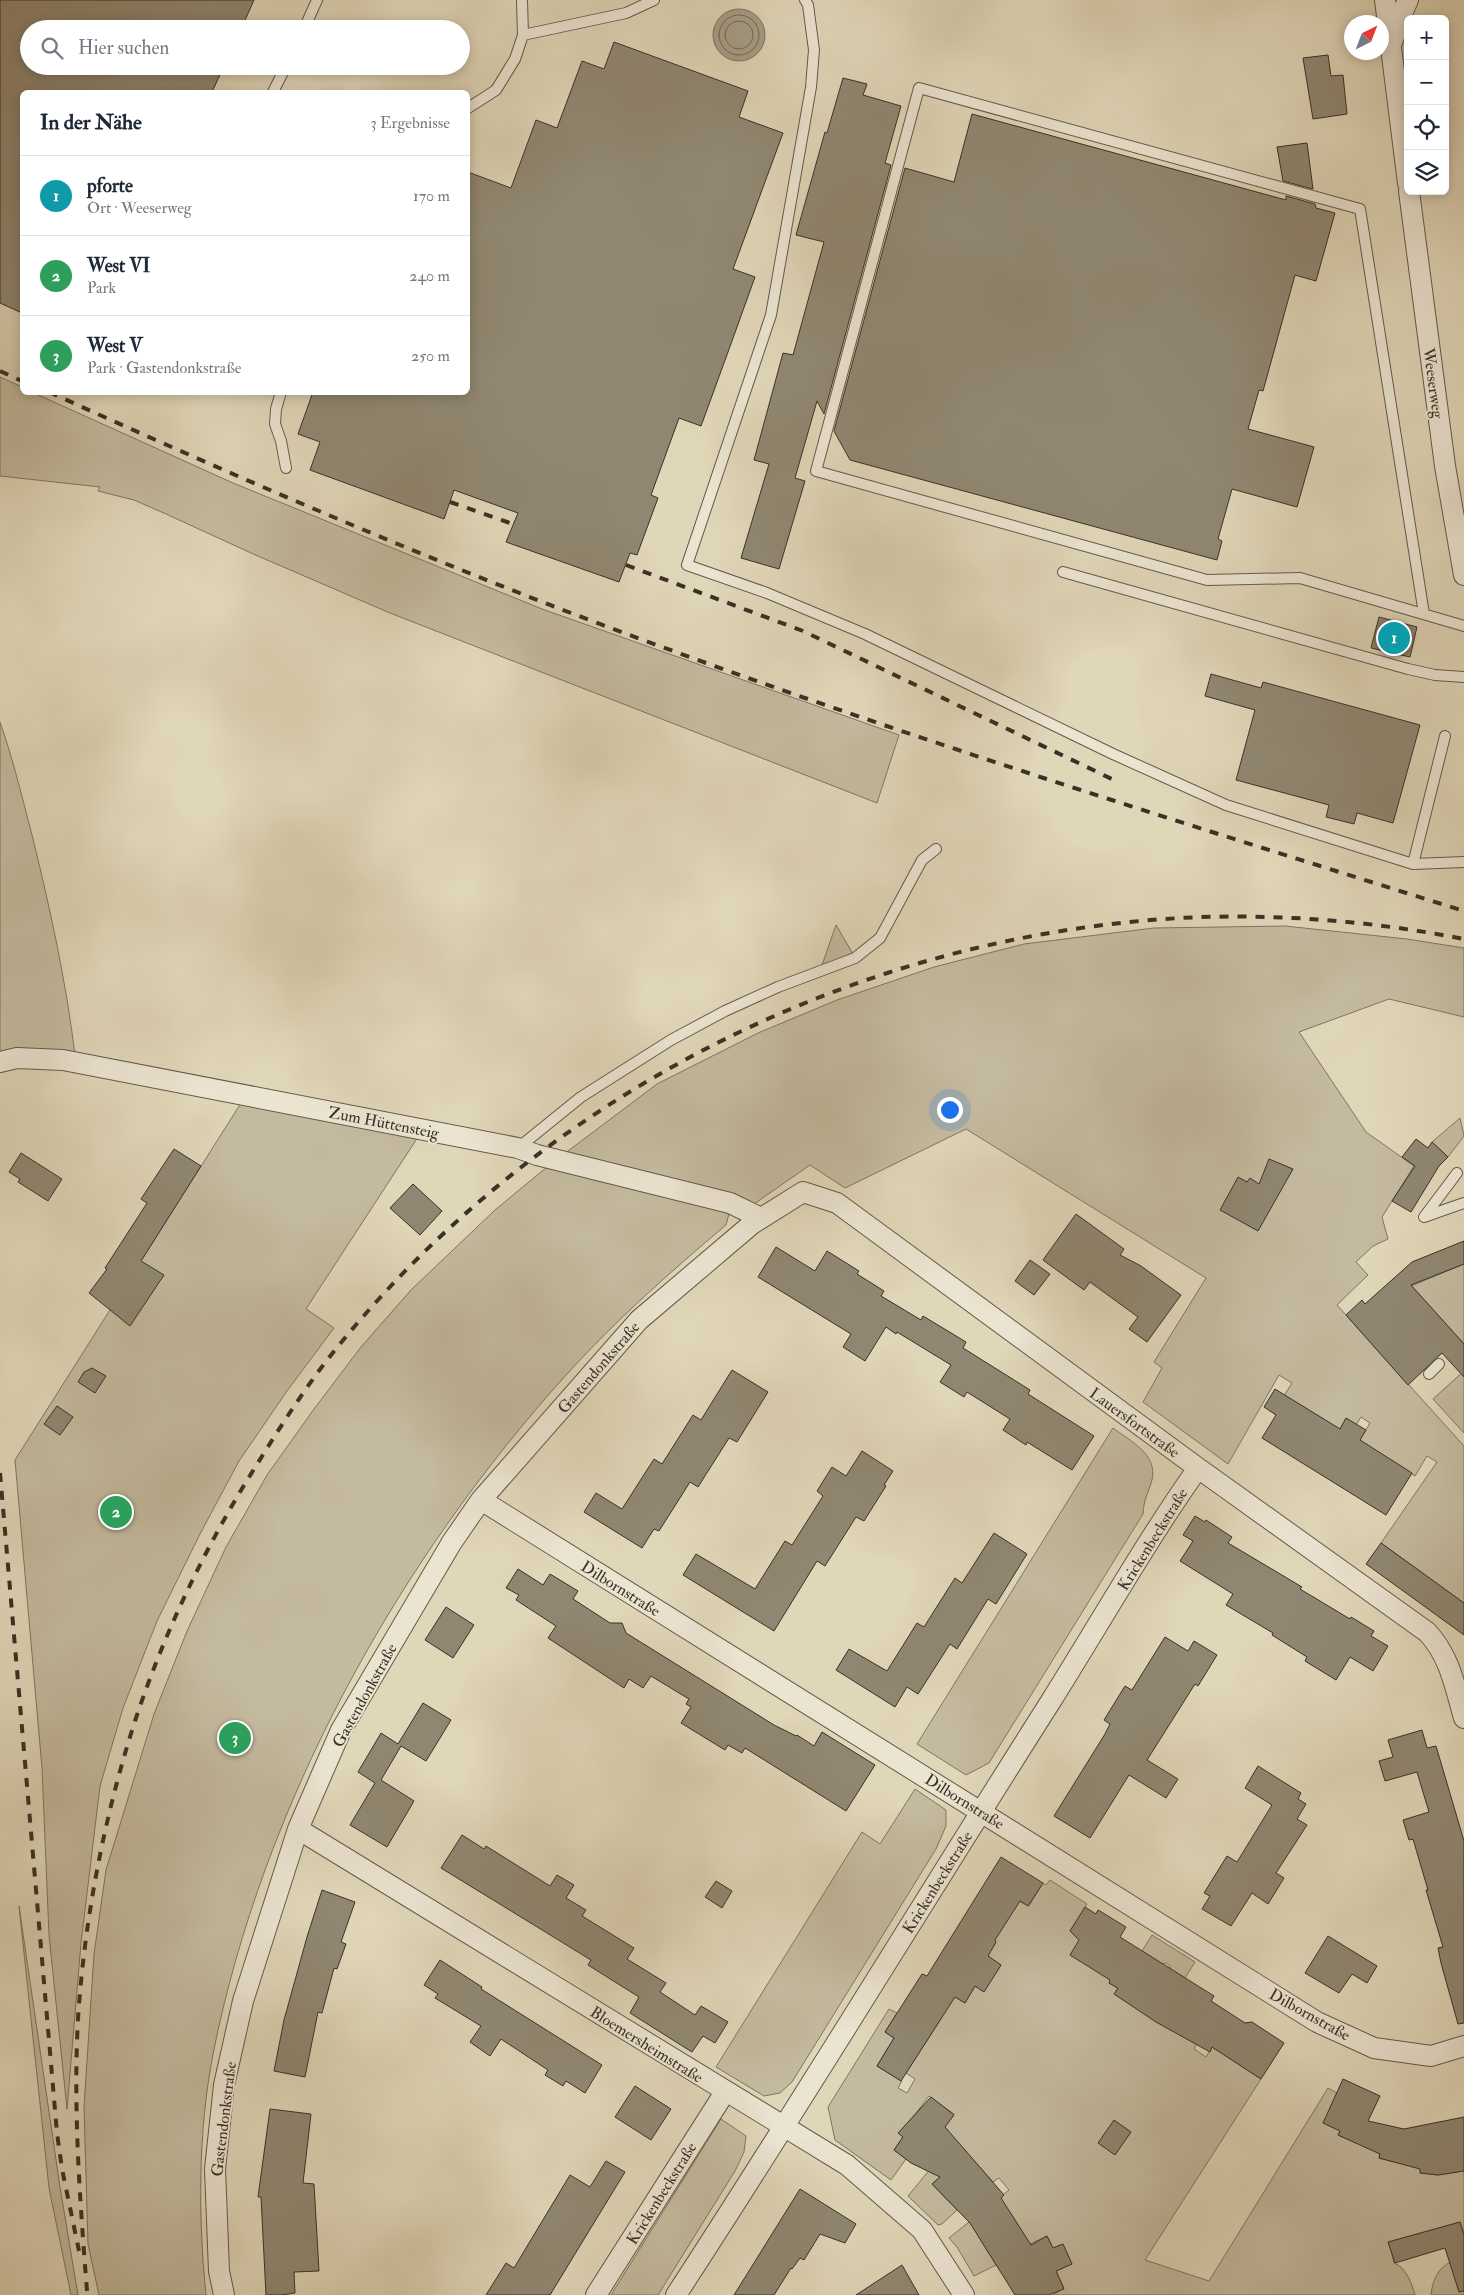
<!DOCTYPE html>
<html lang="de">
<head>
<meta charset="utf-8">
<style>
	:root { --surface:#fff; --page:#f2f2f3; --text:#1f2937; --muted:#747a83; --line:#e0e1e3; --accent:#8f2418 }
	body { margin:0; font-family:"IM FELL Double Pica",serif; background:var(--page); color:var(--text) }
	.controls { position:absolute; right:15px; top:15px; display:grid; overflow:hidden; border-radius:8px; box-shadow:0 2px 12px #0003 }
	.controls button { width:45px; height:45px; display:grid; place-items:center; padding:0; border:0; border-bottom:1px solid var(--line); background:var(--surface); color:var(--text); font:25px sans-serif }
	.compass { position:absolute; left:1344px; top:15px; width:45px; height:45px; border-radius:50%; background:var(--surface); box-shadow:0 2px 12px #0003; rotate:42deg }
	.you { position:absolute; left:949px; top:1109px; width:18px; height:18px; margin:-12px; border:4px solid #fff; border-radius:50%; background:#1a73e8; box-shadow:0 0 0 8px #1a73e833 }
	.badge { display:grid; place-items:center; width:32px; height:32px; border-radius:50%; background:var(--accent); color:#fff; font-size:16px; font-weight:700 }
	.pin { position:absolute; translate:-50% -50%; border:2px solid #fff; box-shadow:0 1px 5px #0006 }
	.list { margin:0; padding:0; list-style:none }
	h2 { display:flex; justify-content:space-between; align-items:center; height:65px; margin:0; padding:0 20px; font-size:21px }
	h2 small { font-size:16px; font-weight:400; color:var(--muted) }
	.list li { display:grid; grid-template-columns:32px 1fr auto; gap:15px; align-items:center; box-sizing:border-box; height:80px; padding:0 20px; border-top:1px solid var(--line) }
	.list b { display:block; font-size:19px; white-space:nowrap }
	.list p { margin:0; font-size:16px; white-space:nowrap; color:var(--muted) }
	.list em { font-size:16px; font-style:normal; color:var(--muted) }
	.icon { flex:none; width:28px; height:28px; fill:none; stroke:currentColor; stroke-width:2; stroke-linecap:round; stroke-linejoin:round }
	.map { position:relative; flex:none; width:1464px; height:2295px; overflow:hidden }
	.search { position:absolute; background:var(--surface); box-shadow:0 2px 12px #0003; left:20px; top:20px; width:450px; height:55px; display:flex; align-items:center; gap:12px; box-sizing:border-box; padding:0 18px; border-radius:28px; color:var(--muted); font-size:19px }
	.panel { position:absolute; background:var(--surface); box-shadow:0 2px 12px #0003; left:20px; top:90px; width:450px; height:305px; border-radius:8px }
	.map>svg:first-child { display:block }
	.green { fill:#c4ba9f; stroke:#7e7663 }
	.water { fill:#a79e87; stroke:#7b7261 }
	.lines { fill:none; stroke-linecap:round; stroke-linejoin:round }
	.shore { stroke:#706857; stroke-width:1 }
	.building { fill:#908772; stroke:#393127 }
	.service-casing { stroke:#635a4b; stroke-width:12 }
	.minor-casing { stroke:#635a4b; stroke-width:22 }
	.service { stroke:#ebe4d1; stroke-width:10 }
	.minor { stroke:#ebe4d1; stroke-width:20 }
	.rail { stroke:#393127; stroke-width:4; stroke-dasharray:9 9; stroke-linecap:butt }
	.labels { text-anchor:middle; stroke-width:4; stroke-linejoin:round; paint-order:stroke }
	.street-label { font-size:16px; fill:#393127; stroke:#ebe4d1 }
</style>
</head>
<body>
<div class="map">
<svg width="1464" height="2295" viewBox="0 0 1464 2295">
	<rect width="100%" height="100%" fill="#e0d6b8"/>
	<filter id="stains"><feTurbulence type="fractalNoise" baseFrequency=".004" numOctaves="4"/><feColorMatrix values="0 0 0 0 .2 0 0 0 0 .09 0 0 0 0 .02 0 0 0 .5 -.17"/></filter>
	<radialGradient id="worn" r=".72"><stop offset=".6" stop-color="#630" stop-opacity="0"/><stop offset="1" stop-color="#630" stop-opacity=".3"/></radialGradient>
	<path class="green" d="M0,377L22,387V392L34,393L233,483L542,609L899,735L877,803L390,613L251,553L166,514L134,500L98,491L100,487L0,476Z
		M0,722C13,759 22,797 32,835C50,908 66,981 75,1055L0,1059Z
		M836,925L853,954L822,965Z
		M1285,926L1407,939L1464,948V1017L1389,999L1299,1032L1366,1132L1414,1166L1382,1217L1388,1239L1373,1246L1356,1262L1368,1275L1337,1305L1464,1446V1603L1381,1543L1437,1462L1427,1456L1415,1476L1363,1444L1352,1453L1370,1423L1361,1417L1356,1425L1346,1419L1333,1441L1273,1413L1292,1383L1279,1375L1228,1464L1143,1402L1162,1368L1154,1362L1206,1278L966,1129L845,1188L810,1165L754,1204L560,1157L657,1084L758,1033L837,1000L934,967L1024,944L1154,928Z
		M241,1103L418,1137L306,1309L334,1328L287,1391L239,1461L200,1534L157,1621L123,1708L100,1786L81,1943L67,2109L49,1935L42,1768L15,1460Z
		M1460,1118L1464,1136L1448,1157L1432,1142Z
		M547,1167L720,1206L729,1214L726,1225C670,1272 616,1320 567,1374C397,1562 263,1804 213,2054C198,2132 198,2216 206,2295H99L88,2244L84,2107L94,1954L106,1870L154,1714L187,1631L226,1547L267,1475L314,1409L361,1347L411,1290L495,1210Z
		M1464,1264V1344L1411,1286Z
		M1464,1371V1433L1433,1399Z
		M1113,1428C1130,1441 1158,1454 1152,1480C1148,1494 1144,1498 1143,1514L989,1763L966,1775L917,1744Z
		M915,1789L946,1810V1826L936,1849L792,2082L780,2093L764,2096L716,2067L862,1832L880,1844Z
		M1050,1880L1087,1904L1070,1931L1079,1940L1122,1962L1109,1983L1199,2040L1194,2049L1206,2057L1212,2047L1261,2079L1145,2260L1209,2281L1328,2088L1337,2093L1340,2131L1338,2135L1356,2143L1381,2147L1379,2158L1394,2162L1396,2155L1422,2161L1420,2173L1438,2175L1458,2172L1454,2152L1464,2119V2235L1460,2222L1389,2242L1394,2263C1406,2267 1412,2284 1415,2295H1053L1064,2288L1056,2271L1072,2264L1063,2244L1053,2248L1047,2236L1030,2244L1009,2211L976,2232L996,2265L974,2276L957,2247L949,2238L1009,2190L999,2178L993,2182L967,2153L932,2184L957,2210L942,2224L938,2225L908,2196L944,2152L933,2143L954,2114L929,2096L909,2122L903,2128V2137L894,2150L906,2159L891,2180L835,2140L828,2107L889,2009L897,2013L885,2032L894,2038L877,2066L902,2081L898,2088L907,2093L915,2079L906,2073L939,2022L945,1991L965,2003L975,1986L984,1991L1001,1965L988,1956L996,1942L990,1937L1019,1901L1029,1906L1043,1883L1046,1885Z
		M19,1906L60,2187L78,2295H71L49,2188Z
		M1152,1935L1195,1962L1185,1978L1170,1969V1966L1166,1963L1162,1964L1142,1951Z
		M721,2119L746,2136L744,2152L735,2171L658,2295H611Z
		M1451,2262L1464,2269V2295H1431C1432,2282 1438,2267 1451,2262Z"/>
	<path class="water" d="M713 35a26 26 0 1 1 52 0a26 26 0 1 1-52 0Z"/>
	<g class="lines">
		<path class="shore" d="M719 35a20 20 0 1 1 40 0a20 20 0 1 1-40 0Z
			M725 35a14 14 0 1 1 28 0a14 14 0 1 1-28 0Z"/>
	</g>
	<path class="building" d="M0,0H254L241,29H29V66H224L212,92H22V313L0,303Z
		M614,42L748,91L739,117L783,133L733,269L755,277L728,352L701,426L679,418L651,495L658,498L637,555L630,553L619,582L506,542L518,513L454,490L444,519L310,470L320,442L298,434L313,392H468V172L511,188L536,120L557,128L582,61L604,69Z
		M1328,55L1331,76L1343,75L1347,114L1313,119L1303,58Z
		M843,78L867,84L863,95L901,106L885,163L891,165L824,414L817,401L795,478L805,481L779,569L741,558L769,464L754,460L783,353L793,355L824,242L796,235L825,132L827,133Z
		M972,114L1286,200V196L1315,204L1316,208L1335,213L1316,281L1295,275L1263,391L1259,390L1248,429L1314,447L1297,507L1232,489L1218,539L1222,541L1217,560L850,460L834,431L905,168L954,182Z
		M1307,143L1313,189L1283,181L1277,147Z
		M1379,617L1417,627L1410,657L1371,648Z
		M1211,674L1261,688L1263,682L1420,725L1393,823L1357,813L1354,824L1326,817L1329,805L1236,780L1255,710L1205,696Z
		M1416,1139L1428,1148L1432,1142L1448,1157L1439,1166L1411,1212L1392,1201L1415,1166L1402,1157Z
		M174,1149L201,1166L141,1261L164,1275L130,1326L89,1293L107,1269L105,1268L147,1203L141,1199Z
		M21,1153L62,1179L48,1201L18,1182L20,1179L9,1172Z
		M1269,1159L1293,1169L1258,1231L1220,1210L1238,1177L1247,1182L1250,1178L1259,1184Z
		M413,1184L442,1211L420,1235L390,1208Z
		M1076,1214L1124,1249L1120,1255L1141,1266L1181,1295L1147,1342L1129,1329L1138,1317L1090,1282L1084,1290L1043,1260Z
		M1464,1241V1264L1411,1285L1464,1344V1377L1442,1353L1408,1385L1346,1315L1362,1300L1365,1304L1412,1262Z
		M776,1247L815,1271L827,1251L859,1271L857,1274L884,1291L881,1296L921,1320L923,1316L966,1342L963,1348L1030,1390L1028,1394L1094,1436L1072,1470L1027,1442L1026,1445L1003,1430L1010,1419L967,1392L964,1397L940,1382L951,1365L897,1332L896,1334L886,1327L865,1361L843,1347L851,1334L758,1277Z
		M1030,1260L1050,1274L1034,1295L1015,1281Z
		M92,1368L106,1376L95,1393L78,1382L84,1372Z
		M732,1370L768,1392L737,1442L729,1438L698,1487L690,1482L659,1531L654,1529L642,1548L584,1512L596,1493L622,1509L654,1459L662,1464L693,1415L701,1420Z
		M1275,1389L1340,1429L1346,1418L1366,1430L1360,1440L1412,1473L1386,1515L1262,1438L1276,1415L1264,1407Z
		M57,1406L73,1417L60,1435L44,1424Z
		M862,1451L893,1471L884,1485L886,1486L864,1521L856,1517L825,1566L817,1561L774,1631L683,1575L696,1554L755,1589L785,1541L792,1545L823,1496L817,1491L832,1467L846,1476Z
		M1195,1516L1205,1522L1206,1520L1232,1537L1228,1543L1302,1587L1300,1589L1350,1619L1351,1617L1374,1631L1371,1636L1388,1646L1373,1671L1350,1657L1336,1680L1305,1661L1307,1657L1272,1635L1273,1633L1226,1605L1233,1594L1180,1561L1193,1541L1183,1535Z
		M994,1533L1027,1554L996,1604L988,1599L957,1649L950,1644L918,1694L907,1687L895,1707L836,1670L849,1649L887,1671L917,1623L924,1627L955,1578L962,1583Z
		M1381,1543L1464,1603V1635L1366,1564Z
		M518,1569L543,1585L550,1574L578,1591L573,1599L610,1623H622L626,1633L774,1725L796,1736L797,1735L814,1746L822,1732L875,1765L846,1811L745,1748L742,1753L728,1745L725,1750L681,1723L691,1707L686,1704L689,1699L651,1676L643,1688L629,1679L624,1688L548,1638L556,1626L516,1600L519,1595L506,1588Z
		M446,1607L474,1625L453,1658L425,1640Z
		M1165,1637L1188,1651L1194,1641L1217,1655L1198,1686L1195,1684L1147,1760L1178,1779L1166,1798L1129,1775L1090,1838L1054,1816L1105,1734L1110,1724L1104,1720L1125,1686L1132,1690Z
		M423,1703L451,1720L426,1761L401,1746L381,1780L414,1801L387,1847L350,1825L375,1783L358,1772L381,1733L398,1744Z
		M1422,1730L1427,1748L1436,1746L1464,1841V2023L1458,2024L1441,1963L1438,1948L1443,1947L1426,1890H1428L1413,1839L1409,1840L1403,1820L1429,1812L1417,1772L1385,1781L1379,1761L1393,1757L1388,1740Z
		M1258,1766L1301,1793L1298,1799L1306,1804L1297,1819L1307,1825L1276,1873L1284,1878L1268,1904L1252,1893L1231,1926L1202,1909L1210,1896L1204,1893L1227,1856L1237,1862L1272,1805L1245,1788Z
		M462,1835L484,1849L486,1846L550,1886L557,1875L574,1885L566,1898L586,1910L582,1916L634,1948L627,1959L666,1983L660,1992L695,2015L701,2006L728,2022L715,2043L703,2036L692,2052L630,2013L639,1997L588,1965L591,1960L441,1868Z
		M1001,1857L1043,1883L1028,1906L1020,1901L995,1940L996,1942L988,1956L1001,1965L984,1992L975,1986L965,2003L955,1997L901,2081L877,2066L894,2038L885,2032L922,1974L927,1976Z
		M716,1881L732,1891L722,1908L705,1897Z
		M322,1890L355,1902L341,1942L346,1944L337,1969L334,1968L322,2013L318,2012L305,2077L274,2071L284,2020L307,1937Z
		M1085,1907L1096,1914L1098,1910L1126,1927L1120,1937L1214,1996L1211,2001L1245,2023L1252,2022L1284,2043L1261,2079L1212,2047L1210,2052L1156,2022L1114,1994L1118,1988L1109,1983L1110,1980L1070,1955L1079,1940L1070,1931Z
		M1328,1936L1377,1966L1367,1983L1352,1974L1339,1993L1305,1973Z
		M440,1960L482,1987L481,1989L602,2065L585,2093L566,2081L563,2086L545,2075L548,2070L501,2039L490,2056L470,2042L481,2026L435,1998L438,1994L424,1985Z
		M1343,2079L1380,2096L1368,2121L1404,2129L1464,2117V2171L1438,2175L1420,2173V2169L1379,2158L1380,2154L1338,2135L1340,2131L1323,2123Z
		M635,2086L671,2109L651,2140L615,2117Z
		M931,2097L954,2115L945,2127L1004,2195L1001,2198L1031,2245L1047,2236L1053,2248L1063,2244L1072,2264L1056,2271L1064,2289L1049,2295H1015L970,2223L932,2184L940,2177L911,2163L894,2150L903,2137L898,2133Z
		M270,2109L311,2114L303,2183L314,2184L319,2271L294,2272L295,2293L281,2295H266L261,2197H258Z
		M1114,2120L1131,2132L1115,2155L1098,2143Z
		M606,2161L625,2172L550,2295H486L506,2263L514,2268L570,2175L590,2187Z
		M800,2189L856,2224L845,2243L820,2234L804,2260L800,2258L792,2269L791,2268L774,2295H734Z
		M1460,2222L1464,2235V2291L1459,2292L1445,2248L1395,2263L1388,2242Z
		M902,2265L919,2295H856Z"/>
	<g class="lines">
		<defs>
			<path id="service" d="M805,0L808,5L814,50L811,87L771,315L687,565L767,593L865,634L1113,754L1226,805L1413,864L1464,862
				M304,29L317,0
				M523,35L626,13L654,0
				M273,92L286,66
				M468,108L496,90L515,59L523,35L522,0
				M281,392L276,409L275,424L281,441L286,468
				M1063,572L1408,669L1435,675L1464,677
				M1424,614L1360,209L919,88L816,471L1207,580L1300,578L1464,626
				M1413,864L1445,736
				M518,1148L581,1097L671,1040L725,1011L778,987L855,958L880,938L922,860L936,849
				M1457,1173L1424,1217L1464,1203
				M1429,1374L1439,1364"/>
			<path id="minor" d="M1385,0L1408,183
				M1393,40L1398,22L1408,0
				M1409,191L1445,466L1464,575
				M0,1062L17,1058L63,1060L518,1148L537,1155L730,1203L761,1218
				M481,1500L1317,2022L1374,2048L1431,2056L1464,2046
				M298,1829L847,2165L922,2230L964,2295
				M224,2295L219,2271L215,2169L224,2085L243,2001L298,1829L341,1730L452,1542L481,1500L639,1320L752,1224L803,1192L837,1203L1198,1468L1427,1632C1450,1656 1455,1687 1464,1718
				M596,2295L725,2092
				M676,2295C804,2099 925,1899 1051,1701C1100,1623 1145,1543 1198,1468"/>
		</defs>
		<use href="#service" class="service-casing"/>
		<use href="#minor" class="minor-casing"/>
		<use href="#service" class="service"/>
		<use href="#minor" class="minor"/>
		<path class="rail" d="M0,371L22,381
			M49,392C245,481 442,566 643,640C914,740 1189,825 1464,911
			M450,502L513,524
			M626,565L803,631L1116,781
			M0,1473L57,2133L62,2169L79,2251
			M87,2291C80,2201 73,2110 78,2019C84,1925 102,1829 129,1740C157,1649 197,1563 246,1482C274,1437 302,1391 335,1350C541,1095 855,936 1181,918C1275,913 1372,921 1464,939"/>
	</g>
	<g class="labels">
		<g class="street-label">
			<text transform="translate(1434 383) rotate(82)" y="6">Weeserweg</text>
			<text transform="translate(384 1122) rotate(11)" y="6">Zum Hüttensteig</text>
			<text transform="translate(598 1367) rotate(-49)" y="6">Gastendonkstraße</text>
			<text transform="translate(1135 1422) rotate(36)" y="6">Lauersfortstraße</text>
			<text transform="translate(1152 1539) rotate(-58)" y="6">Krickenbeckstraße</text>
			<text transform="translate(621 1588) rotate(32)" y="6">Dilbornstraße</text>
			<text transform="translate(364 1695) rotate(-61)" y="6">Gastendonkstraße</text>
			<text transform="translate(965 1801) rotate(32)" y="6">Dilbornstraße</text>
			<text transform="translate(937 1882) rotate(-58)" y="6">Krickenbeckstraße</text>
			<text transform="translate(1310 2014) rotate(29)" y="6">Dilbornstraße</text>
			<text transform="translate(647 2044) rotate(32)" y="6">Bloemersheimstraße</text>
			<text transform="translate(223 2119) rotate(-83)" y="6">Gastendonkstraße</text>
			<text transform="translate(661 2193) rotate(-58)" y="6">Krickenbeckstraße</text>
		</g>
	</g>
	<rect width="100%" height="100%" filter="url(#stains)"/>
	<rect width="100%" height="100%" fill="url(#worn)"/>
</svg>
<div class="controls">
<button>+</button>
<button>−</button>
<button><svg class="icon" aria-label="locate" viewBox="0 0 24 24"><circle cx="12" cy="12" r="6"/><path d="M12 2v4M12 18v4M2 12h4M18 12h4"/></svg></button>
<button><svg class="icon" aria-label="layers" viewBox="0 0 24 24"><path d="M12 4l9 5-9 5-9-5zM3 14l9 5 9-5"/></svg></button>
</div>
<svg class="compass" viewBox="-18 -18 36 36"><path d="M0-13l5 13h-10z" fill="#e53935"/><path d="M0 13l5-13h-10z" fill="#747a83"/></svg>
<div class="you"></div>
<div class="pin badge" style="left:1394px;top:638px;background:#0f9aa8">1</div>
<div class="pin badge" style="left:116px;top:1512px;background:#2e9e5b">2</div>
<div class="pin badge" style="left:235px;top:1738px;background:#2e9e5b">3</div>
<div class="search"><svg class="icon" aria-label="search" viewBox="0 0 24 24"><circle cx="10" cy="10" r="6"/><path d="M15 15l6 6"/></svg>Hier suchen</div>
<section class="panel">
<h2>In der Nähe<small>3 Ergebnisse</small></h2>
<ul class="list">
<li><span class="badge" style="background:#0f9aa8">1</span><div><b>pforte</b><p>Ort · Weeserweg</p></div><em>170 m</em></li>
<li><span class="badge" style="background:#2e9e5b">2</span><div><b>West VI</b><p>Park</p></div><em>240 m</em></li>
<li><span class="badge" style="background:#2e9e5b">3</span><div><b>West V</b><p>Park · Gastendonkstraße</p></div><em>250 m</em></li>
</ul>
</section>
</div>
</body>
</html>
